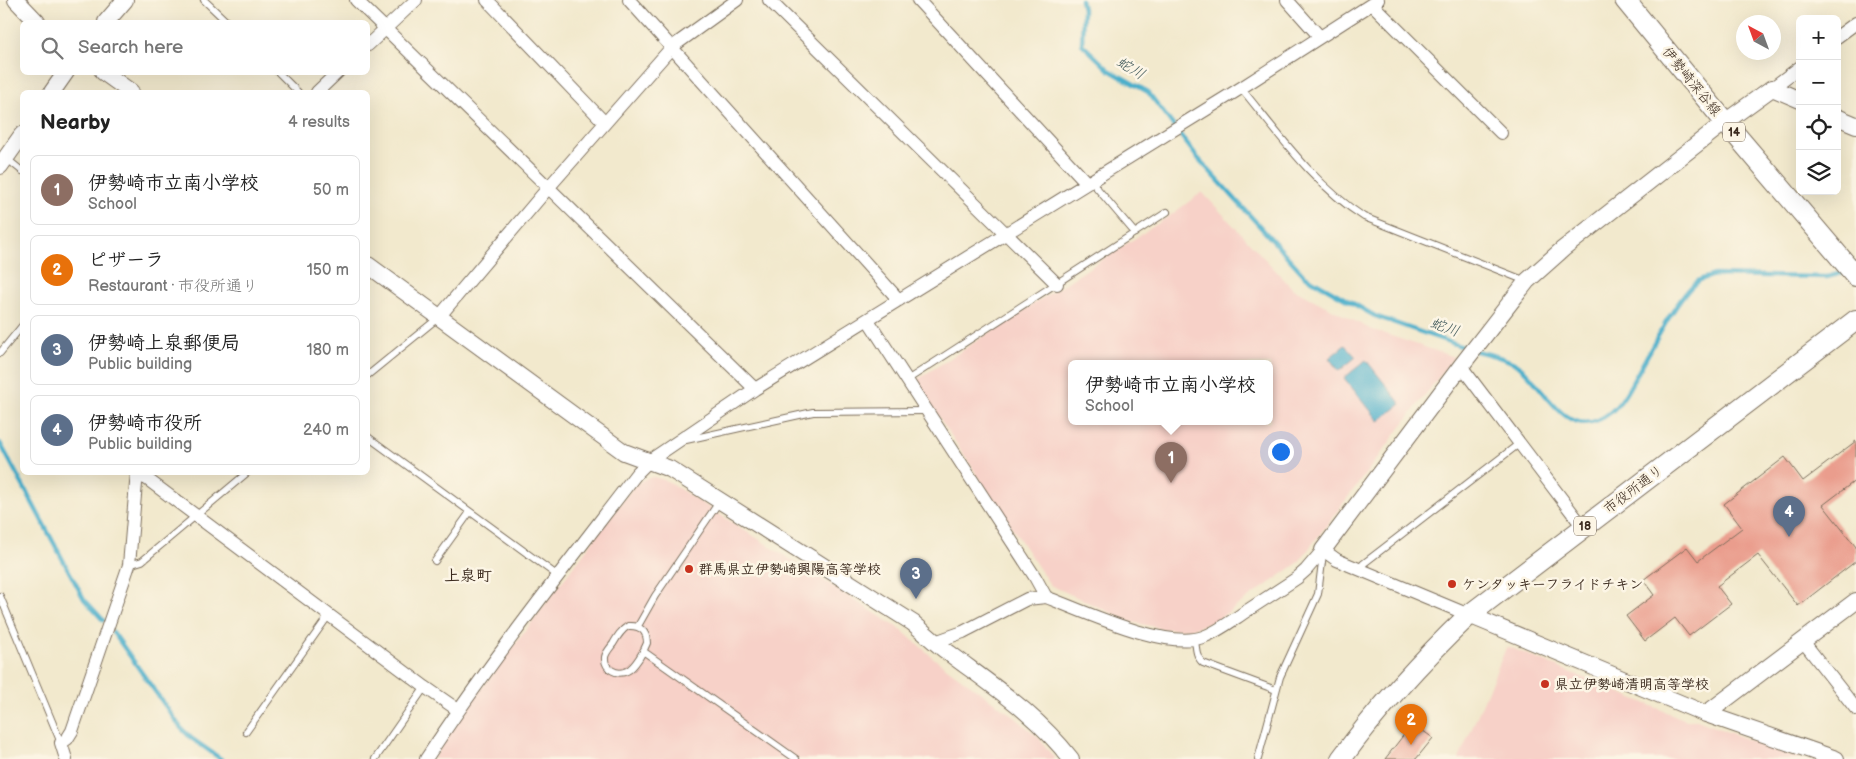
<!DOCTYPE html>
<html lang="en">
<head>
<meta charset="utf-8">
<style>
	:root { --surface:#fff; --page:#f2f2f2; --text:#222; --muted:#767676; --line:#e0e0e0; --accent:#d93025 }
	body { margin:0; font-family:"Balsamiq Sans","Klee One",sans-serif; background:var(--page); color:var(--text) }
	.controls { position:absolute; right:15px; top:15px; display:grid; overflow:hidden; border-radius:8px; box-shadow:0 5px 20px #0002 }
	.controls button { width:45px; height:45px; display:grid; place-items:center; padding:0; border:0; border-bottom:1px solid var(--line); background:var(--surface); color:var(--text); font:25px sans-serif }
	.compass { position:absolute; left:1736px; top:15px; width:45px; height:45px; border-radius:50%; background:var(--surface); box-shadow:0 5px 20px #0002; rotate:319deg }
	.you { position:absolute; left:1280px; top:451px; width:18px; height:18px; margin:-12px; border:4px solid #fff; border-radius:50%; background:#1a73e8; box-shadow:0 0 0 8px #1a73e833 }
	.badge { display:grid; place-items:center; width:32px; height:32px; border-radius:50%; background:var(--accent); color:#fff; font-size:16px; font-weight:700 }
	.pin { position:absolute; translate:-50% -41px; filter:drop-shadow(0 1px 2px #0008) }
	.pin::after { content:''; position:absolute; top:26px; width:18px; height:15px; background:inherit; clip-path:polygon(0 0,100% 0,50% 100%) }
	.popup { position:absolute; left:1068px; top:360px; width:205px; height:65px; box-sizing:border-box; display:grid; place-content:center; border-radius:8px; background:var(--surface); filter:drop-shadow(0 1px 4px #0005); font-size:16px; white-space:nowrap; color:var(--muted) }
	.popup b { font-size:19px; color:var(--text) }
	.popup::after { content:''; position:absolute; left:50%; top:100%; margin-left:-10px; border:10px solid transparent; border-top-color:var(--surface) }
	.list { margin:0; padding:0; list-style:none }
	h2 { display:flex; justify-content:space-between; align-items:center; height:65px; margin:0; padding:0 20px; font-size:21px }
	h2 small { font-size:16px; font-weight:400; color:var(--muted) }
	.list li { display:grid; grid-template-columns:32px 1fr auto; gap:15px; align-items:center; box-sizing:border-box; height:70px; margin:0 10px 10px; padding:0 10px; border:1px solid var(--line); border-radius:8px }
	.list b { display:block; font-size:19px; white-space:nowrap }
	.list p { margin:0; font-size:16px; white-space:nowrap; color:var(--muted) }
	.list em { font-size:16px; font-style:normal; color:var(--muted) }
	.icon { flex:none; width:28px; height:28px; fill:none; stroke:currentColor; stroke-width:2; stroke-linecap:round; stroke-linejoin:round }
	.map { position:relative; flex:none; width:1856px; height:759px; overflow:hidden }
	.search { position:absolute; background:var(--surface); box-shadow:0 5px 20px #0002; left:20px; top:20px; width:350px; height:55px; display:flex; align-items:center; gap:12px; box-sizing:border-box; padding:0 18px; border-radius:8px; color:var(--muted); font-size:19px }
	.panel { position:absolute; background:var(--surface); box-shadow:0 5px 20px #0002; left:20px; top:90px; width:350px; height:385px; border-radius:8px }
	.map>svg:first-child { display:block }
	.built { fill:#f7d1c8; fill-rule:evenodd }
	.water { fill:#4cafcb; stroke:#446c74 }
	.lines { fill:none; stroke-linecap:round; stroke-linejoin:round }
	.stream { stroke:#4cafcb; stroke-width:4.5 }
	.building { fill:#ea9d8d }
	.service-casing { stroke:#7b6d5b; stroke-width:8 }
	.minor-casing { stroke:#7b6d5b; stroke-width:14 }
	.tertiary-casing { stroke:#7b6d5b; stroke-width:18 }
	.primary-casing { stroke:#7b6d5b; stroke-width:22 }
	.service { stroke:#fff; stroke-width:6 }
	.minor { stroke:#fff; stroke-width:12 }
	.tertiary { stroke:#fff; stroke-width:16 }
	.primary { stroke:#fff; stroke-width:20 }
	.poi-dot { fill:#c8321e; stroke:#fcf5e5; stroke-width:2 }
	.labels { text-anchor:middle; stroke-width:5; stroke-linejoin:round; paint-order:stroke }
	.shield { fill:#fcf5e5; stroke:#75675a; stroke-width:1 }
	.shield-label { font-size:12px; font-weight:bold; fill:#3b2a1e }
	.street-label { font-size:14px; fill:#3b2a1e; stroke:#fcf5e5 }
	.poi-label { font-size:14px; font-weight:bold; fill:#3b2a1e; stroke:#fcf5e5; text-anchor:start }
	.water-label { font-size:15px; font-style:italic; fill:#41595b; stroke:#fcf5e5 }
	.quarter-label { font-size:16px; font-weight:bold; fill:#3b2a1e; stroke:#fcf5e5 }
</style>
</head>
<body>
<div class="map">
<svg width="1856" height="759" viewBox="0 0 1856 759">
	<rect width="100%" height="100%" fill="#fcf5e5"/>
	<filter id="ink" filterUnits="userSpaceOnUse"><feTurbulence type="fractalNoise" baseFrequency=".02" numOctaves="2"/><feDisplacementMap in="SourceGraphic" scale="10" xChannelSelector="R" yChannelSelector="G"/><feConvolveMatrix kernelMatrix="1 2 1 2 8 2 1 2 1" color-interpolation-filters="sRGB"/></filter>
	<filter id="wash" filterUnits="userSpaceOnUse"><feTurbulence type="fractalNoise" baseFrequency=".0096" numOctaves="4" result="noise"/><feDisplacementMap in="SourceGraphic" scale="20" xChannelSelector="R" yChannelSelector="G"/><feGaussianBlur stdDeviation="1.12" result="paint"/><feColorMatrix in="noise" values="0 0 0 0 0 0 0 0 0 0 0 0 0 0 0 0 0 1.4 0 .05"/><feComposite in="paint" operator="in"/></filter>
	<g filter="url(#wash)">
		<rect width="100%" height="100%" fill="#f2e9cd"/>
		<path class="built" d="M1202,192L1293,289L1370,329L1454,357L1298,563L1214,622L1190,629H1165L1131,622L1050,585L915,381L1171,215ZM1072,364H1270V422H1072Z
			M654,477L667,481L900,629L936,660L1016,718L1038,737L1055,759H433L462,715L634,486L644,479Z
			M1509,647L1686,720H1697L1787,755L1802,759H1459L1506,648Z"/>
		<path class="water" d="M1345,345L1356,357L1339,371L1329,358Z
			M1366,360L1401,404L1379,421L1344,378Z"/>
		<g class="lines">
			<path class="stream" d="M1081,0L1083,9L1082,44L1109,70L1148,92L1196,156L1305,276L1375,316L1469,349
				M1476,351C1489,354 1505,358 1516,364C1542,380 1561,436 1598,420C1615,413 1625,396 1633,381C1647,358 1679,291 1700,280C1704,278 1710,277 1714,275L1827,277L1846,272
				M0,443L84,599L103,620
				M113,632L181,728L191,738L221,759"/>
		</g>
		<g id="blocks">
			<path class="building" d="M1856,441V480L1823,505L1856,547V561L1798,606L1758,555L1717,586L1731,604L1689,636L1675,618L1645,641L1626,616L1654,595L1643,580L1687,547L1698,561L1742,528L1724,504L1785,457L1803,481Z
				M1416,719L1423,725L1419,728L1433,738L1416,759H1385Z"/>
		</g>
	</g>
	<g filter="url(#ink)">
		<use href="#blocks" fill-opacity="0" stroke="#7b6d5b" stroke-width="1"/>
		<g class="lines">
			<defs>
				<path id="service" d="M204,0L227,22
					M278,72L298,92
					M1241,88C1278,133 1314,185 1364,217L1526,281
					M6,158L22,171
					M1091,181L1135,233
					M0,353L22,326
					M368,375L438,318
					M907,380L1167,212
					M368,437L558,576
					M686,440L813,412L926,411
					M435,561L470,512
					M129,565L142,561L248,472
					M1358,569L1363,564L1520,443
					M0,596L61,743
					M628,626C640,625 647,631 647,643C644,651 635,667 627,671C617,676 604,669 605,657C606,652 610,648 613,644C617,637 621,630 628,626Z
					M638,626L655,596L719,502
					M1195,639C1196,648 1196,657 1203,663L1276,690
					M643,651L796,759
					M246,732L329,615
					M375,759L425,687
					M1258,759L1280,677L1318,594L1323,554"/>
				<path id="minor" d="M356,0L755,389
					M487,0L605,123
					M629,0L899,300
					M769,0L1057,284
					M918,0L1086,182
					M1287,0L1320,37
					M1372,4L1501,133
					M1837,37L1856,23
					M368,45L416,0
					M1772,88L1800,67
					M317,92L338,72
					M438,318L548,188L672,47L737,0
					M868,320L1035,577L1046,597
					M1461,366L1583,527
					M137,475L147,479L425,687L458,710
					M1802,640L1856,709
					M935,642L963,632L1027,599L1046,597C1083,611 1165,650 1203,637C1217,632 1230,622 1242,614C1260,602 1279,590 1297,578L1306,570L1323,550L1337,560L1469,615
					M66,759L61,743L67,739L72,731L129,565L137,472
					M426,759C491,660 565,567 637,473L649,461L755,389L1241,88L1378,0"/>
				<path id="tertiary" d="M16,0L37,22
					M106,22L125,0
					M103,72L131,92
					M52,92L66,72
					M1837,117L1856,125
					M0,166L22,135
					M368,265L624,452L670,469L913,623C925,633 936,644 949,653C994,687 1035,713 1071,759
					M1323,550L1461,366L1527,281L1563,249L1725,122L1772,88L1800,100
					M1469,615L1706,714L1836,759
					M1706,714L1856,601"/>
				<path id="primary" d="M1625,0L1725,122L1856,276
					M1341,759C1379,707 1422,660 1469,615L1856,320"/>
			</defs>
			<use href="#service" class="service-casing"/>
			<use href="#minor" class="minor-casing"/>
			<use href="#tertiary" class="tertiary-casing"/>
			<use href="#primary" class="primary-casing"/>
			<use href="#service" class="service"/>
			<use href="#minor" class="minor"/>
			<use href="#tertiary" class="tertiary"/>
			<use href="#primary" class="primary"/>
		</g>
	</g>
	<g class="poi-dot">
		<circle cx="689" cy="569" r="5"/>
		<circle cx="1452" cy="584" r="5"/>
		<circle cx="1545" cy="684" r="5"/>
	</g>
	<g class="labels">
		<g class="shield">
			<rect x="1723" y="122.5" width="22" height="19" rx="4"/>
			<rect x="1574" y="516.5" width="22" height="19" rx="4"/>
		</g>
		<g class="shield-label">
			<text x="1734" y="136">14</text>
			<text x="1585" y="530">18</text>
		</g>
		<g class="street-label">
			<text transform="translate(1692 81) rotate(51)" y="5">伊勢崎深谷線</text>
			<text transform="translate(1633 489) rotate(-37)" y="5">市役所通り</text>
		</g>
		<g class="poi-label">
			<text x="699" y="574">群馬県立伊勢崎興陽高等学校</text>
			<text x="1462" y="589">ケンタッキーフライドチキン</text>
			<text x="1555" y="689">県立伊勢崎清明高等学校</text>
		</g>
		<g class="water-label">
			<text transform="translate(1131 68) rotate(31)" y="5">蛇川</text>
			<text transform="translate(1445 327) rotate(19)" y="5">蛇川</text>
		</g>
		<g class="quarter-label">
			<text x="468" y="581">上泉町</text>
		</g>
	</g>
</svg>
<div class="controls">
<button>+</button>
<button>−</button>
<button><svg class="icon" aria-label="locate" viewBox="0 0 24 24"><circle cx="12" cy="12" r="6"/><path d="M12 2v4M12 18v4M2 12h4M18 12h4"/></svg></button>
<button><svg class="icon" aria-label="layers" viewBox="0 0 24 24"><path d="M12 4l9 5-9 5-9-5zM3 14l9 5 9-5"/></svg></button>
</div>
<svg class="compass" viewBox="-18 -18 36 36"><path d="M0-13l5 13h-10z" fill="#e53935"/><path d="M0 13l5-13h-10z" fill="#767676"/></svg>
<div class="you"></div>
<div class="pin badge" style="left:1171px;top:483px;background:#8d6e63">1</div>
<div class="popup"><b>伊勢崎市立南小学校</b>School</div>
<div class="pin badge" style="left:1411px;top:745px;background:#e8710a">2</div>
<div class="pin badge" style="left:916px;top:599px;background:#5c6f8a">3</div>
<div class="pin badge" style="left:1789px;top:537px;background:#5c6f8a">4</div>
<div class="search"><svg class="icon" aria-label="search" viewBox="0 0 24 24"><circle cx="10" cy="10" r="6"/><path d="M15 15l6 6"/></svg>Search here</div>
<section class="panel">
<h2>Nearby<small>4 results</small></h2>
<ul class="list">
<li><span class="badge" style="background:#8d6e63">1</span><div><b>伊勢崎市立南小学校</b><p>School</p></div><em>50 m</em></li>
<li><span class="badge" style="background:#e8710a">2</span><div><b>ピザーラ</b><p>Restaurant · 市役所通り</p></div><em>150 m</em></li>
<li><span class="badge" style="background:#5c6f8a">3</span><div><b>伊勢崎上泉郵便局</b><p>Public building</p></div><em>180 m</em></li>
<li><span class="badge" style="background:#5c6f8a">4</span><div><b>伊勢崎市役所</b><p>Public building</p></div><em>240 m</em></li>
</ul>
</section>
</div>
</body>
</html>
